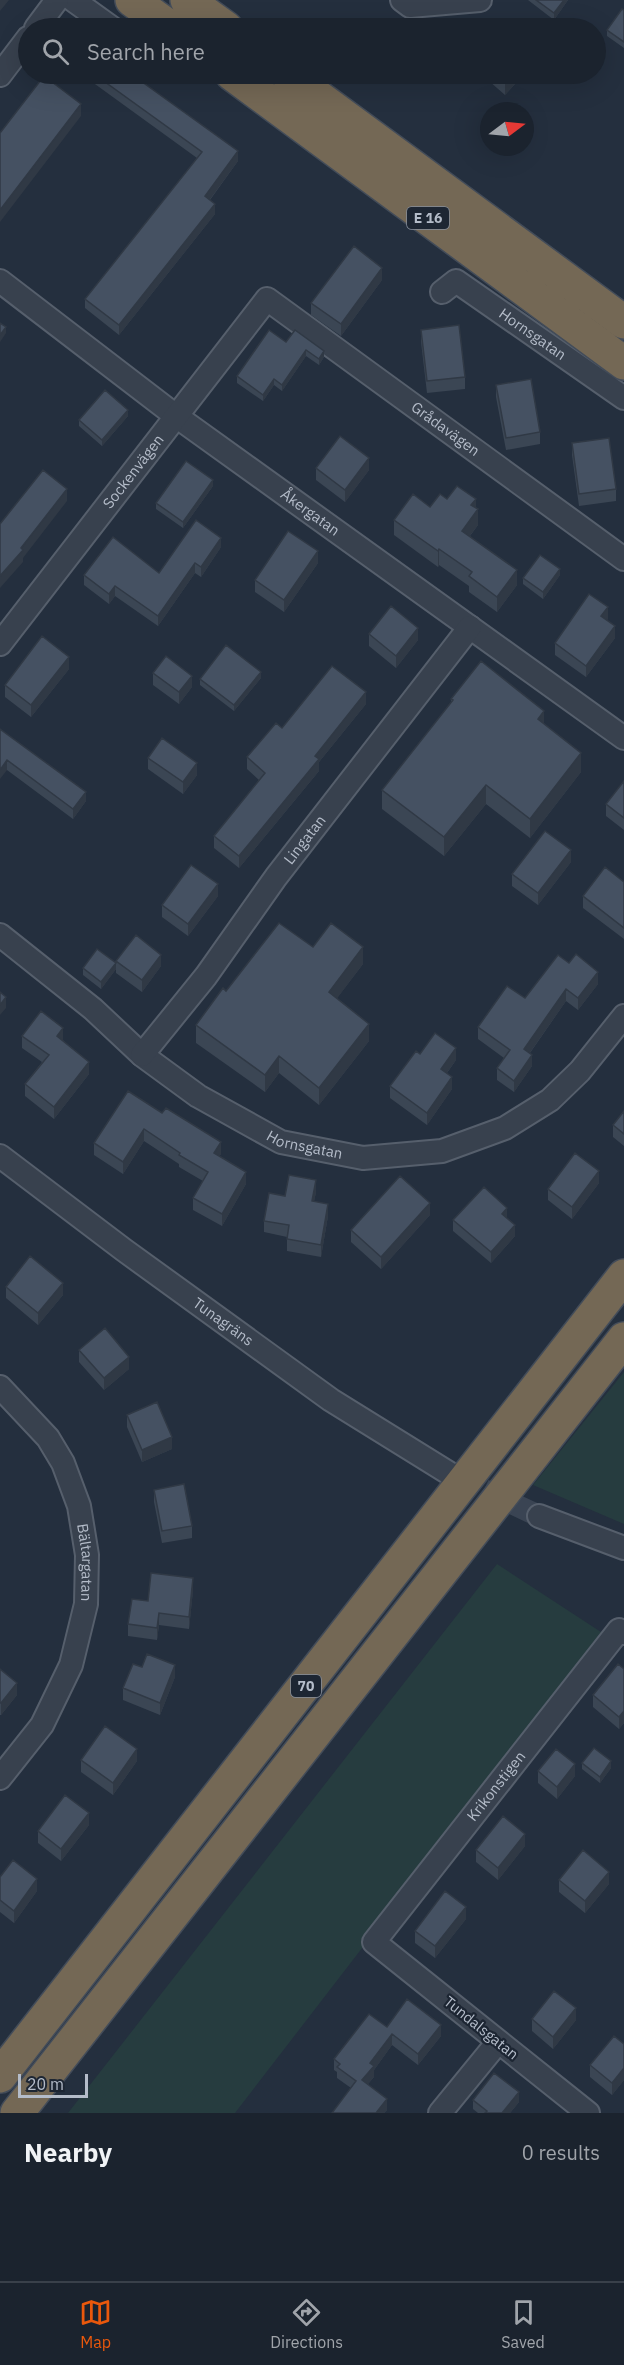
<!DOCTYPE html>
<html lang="en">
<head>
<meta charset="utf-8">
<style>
	:root { --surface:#1b232e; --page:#282f3a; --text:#f1f3f6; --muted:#a0a4aa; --line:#39404a; --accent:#ea580c }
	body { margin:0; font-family:"IBM Plex Sans",sans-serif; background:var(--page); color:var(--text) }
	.compass { position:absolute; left:480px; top:102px; width:54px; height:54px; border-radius:50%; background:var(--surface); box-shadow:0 6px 24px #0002; rotate:74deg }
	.scale { position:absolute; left:18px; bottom:15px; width:70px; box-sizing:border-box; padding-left:6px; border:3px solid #b4bcc9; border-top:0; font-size:16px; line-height:21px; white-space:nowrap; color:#b4bcc9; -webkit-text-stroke:4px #1d2633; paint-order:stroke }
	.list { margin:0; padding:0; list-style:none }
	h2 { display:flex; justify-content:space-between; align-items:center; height:78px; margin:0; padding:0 24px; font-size:26px }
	h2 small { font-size:20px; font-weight:400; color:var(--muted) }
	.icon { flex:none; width:33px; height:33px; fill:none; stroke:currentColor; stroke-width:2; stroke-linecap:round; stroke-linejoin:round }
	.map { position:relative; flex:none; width:624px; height:2113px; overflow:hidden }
	.search { position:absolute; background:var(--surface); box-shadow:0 6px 24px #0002; left:18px; right:18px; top:18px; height:66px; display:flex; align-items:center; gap:15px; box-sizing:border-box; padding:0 21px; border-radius:33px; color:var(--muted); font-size:22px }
	.sheet { height:168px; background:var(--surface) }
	nav { display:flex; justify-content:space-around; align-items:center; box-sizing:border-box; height:84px; border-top:2px solid var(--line); background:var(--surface); font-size:16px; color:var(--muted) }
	nav a { display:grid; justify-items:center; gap:3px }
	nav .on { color:var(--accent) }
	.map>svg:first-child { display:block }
	.green { fill:#263c3f }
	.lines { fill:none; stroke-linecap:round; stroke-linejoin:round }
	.minor-tunnel { stroke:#3a4453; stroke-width:22; stroke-dasharray:22 11; stroke-linecap:butt }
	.minor-casing { stroke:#565f6c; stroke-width:26 }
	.highway-casing { stroke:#434c59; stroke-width:36 }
	.minor { stroke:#38414e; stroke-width:22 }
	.highway { stroke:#746855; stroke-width:33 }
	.wall { fill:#3b4654 }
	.shaded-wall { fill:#303945 }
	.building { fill:#455162; stroke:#303945; stroke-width:1.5 }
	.labels { text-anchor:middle; stroke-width:4.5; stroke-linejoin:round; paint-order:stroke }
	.shield { fill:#1d2633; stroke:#878f9c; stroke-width:1.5 }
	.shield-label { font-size:14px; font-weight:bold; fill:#b4bcc9 }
	.street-label { font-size:15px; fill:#b4bcc9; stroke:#1d2633 }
</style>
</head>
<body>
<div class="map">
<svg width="624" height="2113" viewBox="0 0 624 2113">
	<rect width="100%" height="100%" fill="#242f3e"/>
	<path class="green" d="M624,1372V1524L533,1485Z
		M497,1564L604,1634L235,2113H68Z"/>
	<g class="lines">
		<path class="minor-tunnel" d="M454,1476L539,1516"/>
		<defs>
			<g id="minor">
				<path d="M73,0L112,28"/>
				<path d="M402,0L410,6L480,0"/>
				<path d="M36,28L57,0"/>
				<path d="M0,75L28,38"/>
				<path id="s1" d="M0,281L176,416L624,738"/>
				<path id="s2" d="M442,292L456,281L624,398"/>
				<path id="s3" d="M0,644L267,299L624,559"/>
				<path id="s4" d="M0,935L93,1009L142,1055L198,1096L281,1142L363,1158L442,1151L505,1128L550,1100L580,1071L624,1016"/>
				<path id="s5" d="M142,1055L206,976L276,877L470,627"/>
				<path id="s6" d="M0,1156L124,1250L331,1400L452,1475"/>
				<path id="s7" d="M0,1387L48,1438L63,1463L79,1506L87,1555L86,1604L71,1665L42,1725L0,1778"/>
				<path d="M539,1516L624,1548"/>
				<path d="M440,2113L498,2042"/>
				<path id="s8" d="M588,2113L374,1942L619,1630L624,1633"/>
			</g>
			<path id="highway" d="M132,0L171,28
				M187,0L226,28
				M232,74L624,363
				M287,74L624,322
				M0,2076L624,1276
				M17,2113L624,1339"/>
		</defs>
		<use href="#minor" class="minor-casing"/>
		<use href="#highway" class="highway-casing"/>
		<use href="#minor" class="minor"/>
		<use href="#highway" class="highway"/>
	</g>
	<path class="wall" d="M528,0H568L554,20Z
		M624,10V48L607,36V30Z
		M88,74H131L238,161L210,200L215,214L119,335L85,308V299L197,158L88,79Z
		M481,74H524L505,95Z
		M382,280L341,336L311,315V303Z
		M421,330L465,377V389L427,393L421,342Z
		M286,342L324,357L319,365L306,356L282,391L274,385L263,401L237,383V376Z
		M496,385L540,432V444L506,450L496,397Z
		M128,416L102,446L79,426V420Z
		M572,443L616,489V501L579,506L572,455Z
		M316,468L369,470L345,502L316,480Z
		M213,486L183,528L156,509V503Z
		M447,499L476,508L478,525L470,536L517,585L497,612L469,592V586L439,565L438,567L394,535V520L430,507Z
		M221,547L201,577L195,573L158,626L115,596L109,604L84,585V575L159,573Z
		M318,563L284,612L255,592V580Z
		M560,575L543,599L523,584V578Z
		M608,619L607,620L615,638L586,677L555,655V643Z
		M369,634L418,640L396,668L369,646Z
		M69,669L31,717L5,697V685Z
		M153,673L192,687L179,704L153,685Z
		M261,678L234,711L200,685V679Z
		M451,699L544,724L581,772L530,838L486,804L444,856L382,809V790L451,703Z
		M366,704L319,762V771L239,868L214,848V836L259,780L247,769V757L282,728Z
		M0,729L86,801L73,819L7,770Z
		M148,758L197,775L183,794L148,769Z
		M624,781V830L606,816V804Z
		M571,862L538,905L512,886V874Z
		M624,882V939L583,908V896Z
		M218,896L188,936L162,917V905Z
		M558,955L598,984L578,1010L566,1001L530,1053L532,1066L514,1092L497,1080V1068L504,1058L478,1039V1027L525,998Z
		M116,961L161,966L142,992L116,973Z
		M363,964L337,998L369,1041L319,1105L279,1073L265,1092L196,1043V1025L226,991Z
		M83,968L116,969L101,989L83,975Z
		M22,1036L63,1040L89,1074L54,1119L25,1096V1084L42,1062L22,1048Z
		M420,1054L456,1060L447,1073L452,1089L427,1125L390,1098V1086Z
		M128,1091L221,1154L219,1156L246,1184L222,1226L193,1210V1198L203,1181L179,1167V1164L144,1141L123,1174L94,1155V1143Z
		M624,1111V1146L613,1137V1125Z
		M599,1183L572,1219L548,1200V1189Z
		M316,1192L314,1201L328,1216L321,1257L287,1251V1237L264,1232V1221L285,1196Z
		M430,1215L381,1269L351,1242V1230Z
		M507,1219L515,1236L491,1263L453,1231V1220Z
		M6,1287L63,1295L38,1325L6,1298Z
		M79,1350L129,1369L104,1390L79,1362Z
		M127,1415L172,1449L142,1462L127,1427Z
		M154,1490L192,1526V1538L162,1543L154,1502Z
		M193,1590L189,1629L159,1625L157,1640L128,1636V1624L148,1601Z
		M142,1667L175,1677L160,1715L123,1700V1688Z
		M0,1669L17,1695L1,1715H0Z
		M624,1669V1723L619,1729L593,1707V1695Z
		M81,1760L137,1761L113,1795L81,1772Z
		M582,1763L611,1768L600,1783L582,1769Z
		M538,1771L575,1776L557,1799L538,1783Z
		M89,1825L61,1861L38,1843V1831Z
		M525,1846L498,1880L476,1862V1850Z
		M0,1877L37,1891L14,1923L0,1912Z
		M559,1880L609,1884L585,1913L559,1892Z
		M466,1919L435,1958L415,1943V1931Z
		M532,2019L576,2020L553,2049L532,2031Z
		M387,2027L441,2036L418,2065L392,2045L374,2070V2077L368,2084L387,2110L384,2113H332L351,2088L337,2078V2072L334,2070V2059Z
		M624,2044V2080L612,2095L590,2077V2065Z
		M473,2100L519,2102L510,2113H478L473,2109Z"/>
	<path class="shaded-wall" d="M0,0H9L0,11Z
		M564,0H568L554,20V13Z
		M513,74H524L505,95V83Z
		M81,104V116L0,222V210Z
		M238,151V161L205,206V196Z
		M215,204V214L119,335V325Z
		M382,268V280L341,336V324Z
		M6,327V333L0,342V335Z
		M306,350V356L282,391V385Z
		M324,351V357L319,365V359Z
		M274,379V385L263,401V395Z
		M128,410V416L102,446V440Z
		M369,458V470L345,502V490Z
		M213,480V486L183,528V522Z
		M67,489V501L23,558V562L0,588V576Z
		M476,499V513L478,509V525L462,546V531L471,505Z
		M221,538V547L201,577V567Z
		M439,549V565L438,567V551Z
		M318,551V563L284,612V600Z
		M195,563V573L158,626V616Z
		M560,569V575L543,599V592Z
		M517,570V585L497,612V597Z
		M115,586V596L109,604V594Z
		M608,607V619L601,628V616Z
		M615,626V638L586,677V666Z
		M418,628V640L396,668V656Z
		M69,657V669L31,717V705Z
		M261,672V678L234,711V705Z
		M192,676V687L179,704V692Z
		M366,692V704L319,762V771L239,868V856L315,756Z
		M544,711V730L538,719Z
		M581,753V772L530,838V819Z
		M7,760V770L0,779V770Z
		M197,763V775L183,794V782Z
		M486,785V804L444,856V837Z
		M86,792V801L73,819V809Z
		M571,850V862L538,905V893Z
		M218,884V896L188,936V924Z
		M363,947V964L329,1009V992Z
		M161,955V966L142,992V980Z
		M116,963V969L101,989V982Z
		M598,972V984L578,1010V998Z
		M566,989V1001L524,1061V1049Z
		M6,997V1008L0,1015V1005Z
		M369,1024V1041L319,1105V1088Z
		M63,1028V1040L57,1048V1036Z
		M456,1048V1060L441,1081V1069Z
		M532,1055V1066L514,1092V1081Z
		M279,1056V1073L265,1092V1075Z
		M89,1062V1074L54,1119V1107Z
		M452,1077V1089L427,1125V1113Z
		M144,1129V1141L123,1174V1162Z
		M221,1142V1154L214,1165V1153Z
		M599,1171V1183L572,1219V1207Z
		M246,1172V1184L222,1226V1214Z
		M316,1180V1192L312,1213V1201Z
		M430,1203V1215L381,1269V1257Z
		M328,1204V1216L321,1257V1245Z
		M507,1208V1219L502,1214Z
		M515,1225V1236L491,1263V1252Z
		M63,1283V1295L38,1325V1313Z
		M129,1357V1369L104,1390V1378Z
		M172,1437V1449L142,1462V1450Z
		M193,1578V1590L189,1629V1617Z
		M159,1613V1625L157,1640V1628Z
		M175,1665V1677L160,1715V1703Z
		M17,1683V1695L1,1715V1703Z
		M624,1711V1723L619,1729V1717Z
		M137,1749V1761L113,1795V1783Z
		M611,1761V1768L600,1783V1777Z
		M575,1764V1776L557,1799V1787Z
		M89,1813V1825L61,1861V1849Z
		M525,1834V1846L498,1880V1868Z
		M609,1872V1884L585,1913V1901Z
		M37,1879V1891L14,1923V1911Z
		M466,1907V1919L435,1958V1946Z
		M576,2008V2020L553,2049V2037Z
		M441,2025V2036L418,2065V2054Z
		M392,2034V2045L374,2070V2077L362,2091V2080L370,2063Z
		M624,2068V2080L612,2095V2083Z
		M519,2092V2102L510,2113H502Z
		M387,2099V2110L384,2113H376Z"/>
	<path class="building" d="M536,0H564L554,13Z
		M622,9L624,10V42L607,30Z
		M94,74H131L238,151L205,196L215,204L119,325L85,299L202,152Z
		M495,74H513L505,83Z
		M44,76L81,104L0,210V133Z
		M354,246L382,268L341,324L311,303Z
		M0,323L6,327L0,335Z
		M459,325L465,377L427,381L421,330Z
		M269,330L286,342L295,330L324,351L319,359L306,350L282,385L274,379L263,395L237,376Z
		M531,379L540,432L506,438L496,385Z
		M105,390L128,410L102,440L79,420Z
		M340,436L369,458L345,490L316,468Z
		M609,438L616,489L579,494L572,443Z
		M186,461L213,480L183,522L156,503Z
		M43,470L67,489L21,548L23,550L0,576V524Z
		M457,486L476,499L471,505L478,509L462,531L517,570L497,597L469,576L472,572L439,549L438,551L394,520L413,494L430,507L440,494L447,499Z
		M196,520L221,538L201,567L195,563L158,616L115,586L109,594L84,575L113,537L159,573Z
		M288,531L318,551L284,600L255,580Z
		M540,555L560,569L543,592L523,578Z
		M589,594L608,607L601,616L615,626L586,666L555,643Z
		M391,606L418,628L396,656L369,634Z
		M42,636L69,657L31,705L5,685Z
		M226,645L261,672L234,705L200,679Z
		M166,656L192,676L179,692L153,673Z
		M481,661L544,711L538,719L581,753L530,819L486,785L444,837L382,790L453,700L451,699Z
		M332,666L366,692L315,756L319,759L239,856L214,836L265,773L247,757L276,723L282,728Z
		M0,729L86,792L73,809L7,760L0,770Z
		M162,738L197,763L183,782L148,758Z
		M624,781V818L606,804Z
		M545,831L571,850L538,893L512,874Z
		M191,865L218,884L188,924L162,905Z
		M605,867L624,882V928L583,896Z
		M279,923L313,947L331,923L363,947L329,992L369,1024L319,1088L279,1056L265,1075L196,1025L223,988L226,991Z
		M136,935L161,955L142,980L116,961Z
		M97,949L116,963L101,982L83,968Z
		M576,954L598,972L578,998L566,989L524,1049L532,1055L514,1081L497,1068L510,1050L478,1027L507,986L525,998L558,955L569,963Z
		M0,992L6,997L0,1005Z
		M41,1011L63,1028L57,1036L89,1062L54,1107L25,1084L49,1055L22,1036Z
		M435,1033L456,1048L441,1069L452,1077L427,1113L390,1086L416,1051L420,1054Z
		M128,1091L162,1113L166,1108L221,1142L214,1153L246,1172L222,1214L193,1198L208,1172L179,1155L180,1153L144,1129L123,1162L94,1143Z
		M624,1111V1134L613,1125Z
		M575,1153L599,1171L572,1207L548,1189Z
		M289,1175L316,1180L312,1201L328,1204L321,1245L287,1239L289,1225L264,1221L269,1193L285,1196Z
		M400,1176L430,1203L381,1257L351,1230Z
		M484,1187L507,1208L502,1214L515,1225L491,1252L453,1220Z
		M30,1256L63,1283L38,1313L6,1287Z
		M105,1328L129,1357L104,1378L79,1350Z
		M157,1402L172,1437L142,1450L127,1415Z
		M184,1484L192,1526L162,1531L154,1490Z
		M151,1573L193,1578L189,1617L159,1613L157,1628L128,1624L132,1599L148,1601Z
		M147,1654L175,1665L160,1703L123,1688L133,1664L142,1667Z
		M618,1664L624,1669V1711L619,1717L593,1695Z
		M0,1669L17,1683L1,1703H0Z
		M105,1726L137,1749L113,1783L81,1760Z
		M594,1748L611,1761L600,1777L582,1763Z
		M556,1749L575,1764L557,1787L538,1771Z
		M65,1795L89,1813L61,1849L38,1831Z
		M503,1816L525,1834L498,1868L476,1850Z
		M583,1850L609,1872L585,1901L559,1880Z
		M13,1860L37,1879L14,1911L0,1900V1877Z
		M445,1891L466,1907L435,1946L415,1931Z
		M554,1991L576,2008L553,2037L532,2019Z
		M407,1999L441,2025L418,2054L392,2034L370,2063L374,2066L362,2080L387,2099L376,2113H332L356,2081L337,2067L340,2064L334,2059L369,2014L387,2027Z
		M614,2036L624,2044V2068L612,2083L590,2065Z
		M494,2073L519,2092L502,2113H485L487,2111L473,2100Z"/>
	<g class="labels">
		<g class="shield">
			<rect x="407" y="207" width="42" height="22" rx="4.5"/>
			<rect x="291" y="1675" width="30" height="22" rx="4.5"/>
		</g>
		<g class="shield-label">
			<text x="428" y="223">E 16</text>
			<text x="306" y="1691">70</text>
		</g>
		<g class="street-label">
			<text dy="5" stroke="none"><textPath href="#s2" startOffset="111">Hornsgatan</textPath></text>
			<text dy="5" stroke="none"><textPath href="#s3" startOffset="657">Grådavägen</textPath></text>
			<text dy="5" stroke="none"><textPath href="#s3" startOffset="218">Sockenvägen</textPath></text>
			<text dy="5" stroke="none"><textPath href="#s1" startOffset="387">Åkergatan</textPath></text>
			<text dy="5" stroke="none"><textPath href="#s5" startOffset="270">Lingatan</textPath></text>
			<text dy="5" stroke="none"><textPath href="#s4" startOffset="374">Hornsgatan</textPath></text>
			<text dy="5" stroke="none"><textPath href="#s6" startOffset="278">Tunagräns</textPath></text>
			<text dy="5" stroke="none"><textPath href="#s7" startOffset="202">Bältargatan</textPath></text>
			<text dy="5" stroke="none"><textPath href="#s8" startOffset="472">Krikonstigen</textPath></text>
			<text transform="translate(481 2028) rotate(39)" y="5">Tundalsgatan</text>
		</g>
	</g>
</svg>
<svg class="compass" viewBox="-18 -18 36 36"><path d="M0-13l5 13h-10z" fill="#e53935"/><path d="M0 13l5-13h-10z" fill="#a0a4aa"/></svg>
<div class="scale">20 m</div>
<div class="search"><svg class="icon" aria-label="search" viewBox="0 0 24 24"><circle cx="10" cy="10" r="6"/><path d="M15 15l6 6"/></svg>Search here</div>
</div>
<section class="sheet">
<h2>Nearby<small>0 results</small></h2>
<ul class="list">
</ul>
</section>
<nav>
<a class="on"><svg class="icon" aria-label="map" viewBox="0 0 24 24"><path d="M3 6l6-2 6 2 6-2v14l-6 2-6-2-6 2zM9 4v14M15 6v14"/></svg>Map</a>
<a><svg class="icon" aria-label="directions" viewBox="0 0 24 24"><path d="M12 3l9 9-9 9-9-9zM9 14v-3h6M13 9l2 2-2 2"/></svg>Directions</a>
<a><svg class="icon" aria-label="saved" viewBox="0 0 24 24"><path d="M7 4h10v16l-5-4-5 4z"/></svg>Saved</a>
</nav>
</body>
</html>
